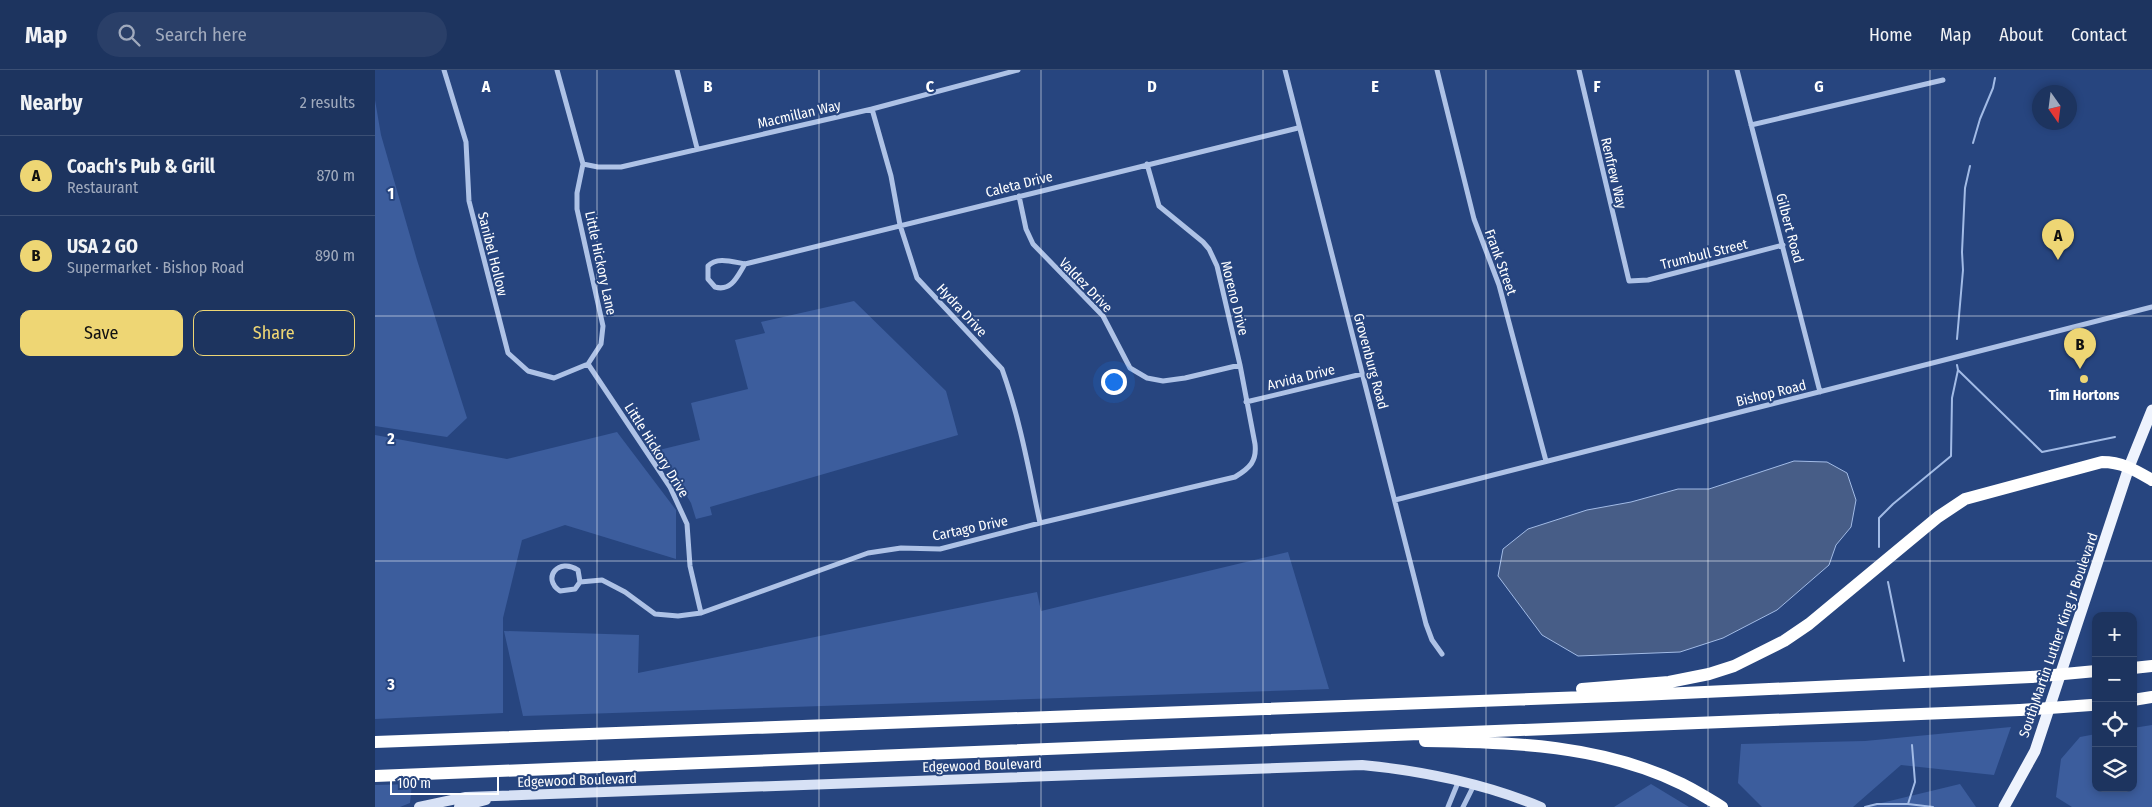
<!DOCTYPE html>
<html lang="en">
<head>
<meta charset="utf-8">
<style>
	:root { --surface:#1d345f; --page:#2a3f68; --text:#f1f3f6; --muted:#a0aabd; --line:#3b4f74; --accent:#eed674 }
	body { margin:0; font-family:"Fira Sans Condensed",sans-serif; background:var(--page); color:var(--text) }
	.controls { position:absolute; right:15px; bottom:15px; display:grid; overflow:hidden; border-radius:10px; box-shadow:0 2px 8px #0003 }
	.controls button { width:45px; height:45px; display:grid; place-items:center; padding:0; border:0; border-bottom:1px solid var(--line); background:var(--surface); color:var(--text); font:25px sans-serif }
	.compass { position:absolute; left:1657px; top:15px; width:45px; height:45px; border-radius:50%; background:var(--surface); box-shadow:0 2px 8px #0003; rotate:166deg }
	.scale { position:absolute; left:15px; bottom:12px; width:109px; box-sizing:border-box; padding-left:5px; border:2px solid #fff; border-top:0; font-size:14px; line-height:18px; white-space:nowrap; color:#fff; -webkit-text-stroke:4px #27457f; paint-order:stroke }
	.you { position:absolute; left:738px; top:311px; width:18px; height:18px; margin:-12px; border:4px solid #fff; border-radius:50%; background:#1a73e8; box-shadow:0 0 0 8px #1a73e833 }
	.badge { display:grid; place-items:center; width:32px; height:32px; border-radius:50%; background:var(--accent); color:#111; font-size:16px; font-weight:700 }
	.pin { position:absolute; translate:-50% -41px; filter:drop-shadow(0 1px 2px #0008) }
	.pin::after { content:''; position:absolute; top:26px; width:18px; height:15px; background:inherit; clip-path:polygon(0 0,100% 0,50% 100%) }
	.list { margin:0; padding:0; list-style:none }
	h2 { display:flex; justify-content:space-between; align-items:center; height:65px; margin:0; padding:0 20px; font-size:21px }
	h2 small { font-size:16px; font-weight:400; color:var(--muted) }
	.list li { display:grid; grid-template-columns:32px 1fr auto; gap:15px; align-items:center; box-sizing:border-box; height:80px; padding:0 20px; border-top:1px solid var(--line) }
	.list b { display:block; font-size:19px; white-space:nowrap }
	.list p { margin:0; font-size:16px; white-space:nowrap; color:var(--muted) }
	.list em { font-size:16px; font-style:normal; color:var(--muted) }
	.actions { display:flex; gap:10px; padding:15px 20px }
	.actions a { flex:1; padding:11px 0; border:1px solid var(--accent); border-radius:10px; text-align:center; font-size:18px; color:var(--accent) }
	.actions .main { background:var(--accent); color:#111 }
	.icon { flex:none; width:28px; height:28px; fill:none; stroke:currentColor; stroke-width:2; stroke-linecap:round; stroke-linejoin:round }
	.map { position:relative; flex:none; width:1777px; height:737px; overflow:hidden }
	header { display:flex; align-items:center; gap:30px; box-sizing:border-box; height:70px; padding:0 25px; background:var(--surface); border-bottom:1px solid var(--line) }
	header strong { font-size:24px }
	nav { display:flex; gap:28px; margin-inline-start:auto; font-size:18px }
	.search { width:350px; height:45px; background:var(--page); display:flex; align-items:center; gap:12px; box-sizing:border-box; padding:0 18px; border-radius:28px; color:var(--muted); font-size:19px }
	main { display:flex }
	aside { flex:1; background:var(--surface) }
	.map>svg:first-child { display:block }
	.green { fill:#3c5d9d }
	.water { fill:#475d87; stroke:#a2bbe6 }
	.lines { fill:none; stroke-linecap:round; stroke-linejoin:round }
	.stream { stroke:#a2bbe6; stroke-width:2 }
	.street { stroke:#aec2e6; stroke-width:5 }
	.secondary { stroke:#d7e1f5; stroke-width:10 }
	.primary { stroke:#eef3fd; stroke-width:11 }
	.highway { stroke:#fff; stroke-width:12 }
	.highway-bridge { stroke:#fff; stroke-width:12 }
	.grid { fill:none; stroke:#fff; stroke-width:1; stroke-opacity:0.55 }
	.poi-dot { fill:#eed674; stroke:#27457f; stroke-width:2 }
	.labels { text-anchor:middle; stroke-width:4; stroke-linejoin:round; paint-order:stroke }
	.street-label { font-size:14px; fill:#fff; stroke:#27457f }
	.poi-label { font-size:14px; font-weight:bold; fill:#fff; stroke:#27457f }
	.grid-label { font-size:16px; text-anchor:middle; font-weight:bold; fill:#fff; stroke:#27457f; stroke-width:4; stroke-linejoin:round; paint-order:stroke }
</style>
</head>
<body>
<header>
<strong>Map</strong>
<div class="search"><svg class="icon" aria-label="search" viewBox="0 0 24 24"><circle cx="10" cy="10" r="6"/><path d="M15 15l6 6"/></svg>Search here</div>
<nav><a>Home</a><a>Map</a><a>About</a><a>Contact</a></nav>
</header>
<main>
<aside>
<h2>Nearby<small>2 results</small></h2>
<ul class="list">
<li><span class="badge">A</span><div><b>Coach's Pub &amp; Grill</b><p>Restaurant</p></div><em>870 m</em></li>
<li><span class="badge">B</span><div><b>USA 2 GO</b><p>Supermarket · Bishop Road</p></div><em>890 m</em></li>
</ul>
<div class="actions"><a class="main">Save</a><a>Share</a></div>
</aside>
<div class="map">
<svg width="1777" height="737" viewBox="0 0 1777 737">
	<rect width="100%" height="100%" fill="#27457f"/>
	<path class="green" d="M0,30L6,65L42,190L92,348L72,367L0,356Z
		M479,231L571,321L583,365L335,437L337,445L321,449L316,433L284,380L325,370L316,333L373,319L360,270L390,263L386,252Z
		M242,362L301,440V489L190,455L147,470L128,548V643L0,649V365L132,389Z
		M913,482L954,619L148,646L129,561L264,565L263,603L662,522L666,541Z
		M1777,655V737H1697L1681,727L1686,689L1705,667L1721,664V718H1758V658Z
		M1636,657L1619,705L1526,695L1478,737H1387L1363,713L1366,674L1490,671Z
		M37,714L35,733L25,737H0V715Z
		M1276,714L1314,737H1239Z
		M1585,714L1601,737H1491L1502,734Z"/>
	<path class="water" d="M1419,391L1452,392L1472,403L1481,430L1476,457L1461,475L1454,495L1402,540L1348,568L1305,582L1203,586L1167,565L1123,506L1128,479L1153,459L1212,440L1256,432L1303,419H1334Z"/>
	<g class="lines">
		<path class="stream" d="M1598,73L1605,49L1618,18L1620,8
			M1582,269L1588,200L1587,182L1590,118L1595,96
			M1583,300L1667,382L1740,367
			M1504,477V448L1518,434L1576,386L1577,328L1583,300L1582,295
			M1513,512L1529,591
			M1537,675L1540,712L1533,734L1558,737
			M1490,737L1502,734H1533"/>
		<path class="street" d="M69,0L91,72L94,131L133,283L153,301L179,308L213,294
			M182,0L208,94L202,123V139L228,256L226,274L213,294
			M302,0L322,78
			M910,0L1051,554L1057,570L1067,584
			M1062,0L1099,149L1124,215L1171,391
			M1204,0L1254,211L1273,210L1408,175
			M1362,0L1445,322
			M497,39L516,106L525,155L542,208L627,299C645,349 654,401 665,453
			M1376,55L1568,10
			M208,94L223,97H246L497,39L643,0
			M644,126L651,159L658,174L728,246L755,298L772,308L788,311L810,308L865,295
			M370,194C363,205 357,222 340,217L333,209V196C342,186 358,192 370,194L923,58
			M213,294L295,417L312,454L315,496L326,543
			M871,332L987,304
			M1020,430L1777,237
			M205,512L203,500C184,487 166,508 185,521L200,519L205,512L227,510L250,522L280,544L303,546L326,543L493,483L526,478L565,479L665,453L860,407C875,398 882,391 880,374L865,295L842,196L834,179L828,172L784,136L772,94
			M1073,737L1084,710
			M1088,737L1099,715"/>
		<path class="secondary" d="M44,737L91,727L987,695C1049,701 1108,713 1166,737
			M84,737L111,730"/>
		<path class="primary" d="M1629,737L1660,681L1754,397L1777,340"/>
		<path class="highway" d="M1758,598L1777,596
			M1207,619L1294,612L1334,604L1359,596L1409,571L1434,554L1563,447L1590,429L1727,392C1747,392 1760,400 1777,410
			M1758,630L1777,627
			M1050,671C1138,672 1227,675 1307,714C1321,721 1334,729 1347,737
			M0,672L1265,625L1656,607
			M0,706L1645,640"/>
		<path class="highway-bridge" d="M1656,607L1721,601
			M1645,640L1716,635"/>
	</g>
	<path class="grid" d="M222,0V737M444,0V737M666,0V737M888,0V737M1111,0V737M1333,0V737M1555,0V737M0,246H1777M0,491H1777"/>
	<circle class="poi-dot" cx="1709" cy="309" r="5"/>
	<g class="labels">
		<g class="street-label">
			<text transform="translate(424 44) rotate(-13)" y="5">Macmillan Way</text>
			<text transform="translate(1239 103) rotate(77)" y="5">Renfrew Way</text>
			<text transform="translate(644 114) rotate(-14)" y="5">Caleta Drive</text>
			<text transform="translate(1415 158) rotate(75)" y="5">Gilbert Road</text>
			<text transform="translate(118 184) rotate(76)" y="5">Sanibel Hollow</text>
			<text transform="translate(1329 184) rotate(-14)" y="5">Trumbull Street</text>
			<text transform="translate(1126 192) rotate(70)" y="5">Frank Street</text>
			<text transform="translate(226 193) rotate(78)" y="5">Little Hickory Lane</text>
			<text transform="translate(711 215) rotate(46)" y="5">Valdez Drive</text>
			<text transform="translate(860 228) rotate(76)" y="5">Moreno Drive</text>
			<text transform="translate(587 240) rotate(47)" y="5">Hydra Drive</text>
			<text transform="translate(996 291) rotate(75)" y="5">Grovenburg Road</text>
			<text transform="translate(926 307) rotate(-14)" y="5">Arvida Drive</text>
			<text transform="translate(1396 323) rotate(-14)" y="5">Bishop Road</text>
			<text transform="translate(282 380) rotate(58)" y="5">Little Hickory Drive</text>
			<text transform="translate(595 458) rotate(-12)" y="5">Cartago Drive</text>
			<text transform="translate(1683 565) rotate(-71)" y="5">South Martin Luther King Jr Boulevard</text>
			<text transform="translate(607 695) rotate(-2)" y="5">Edgewood Boulevard</text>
			<text transform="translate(202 710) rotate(-2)" y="5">Edgewood Boulevard</text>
		</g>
		<g class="poi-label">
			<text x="1709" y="330">Tim Hortons</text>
		</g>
	</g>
	<g class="grid-label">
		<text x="111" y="22">A</text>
		<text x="333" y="22">B</text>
		<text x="555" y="22">C</text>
		<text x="777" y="22">D</text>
		<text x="1000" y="22">E</text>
		<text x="1222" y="22">F</text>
		<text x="1444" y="22">G</text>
		<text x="16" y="129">1</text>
		<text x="16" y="374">2</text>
		<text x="16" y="620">3</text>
	</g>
</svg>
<div class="controls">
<button>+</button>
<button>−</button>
<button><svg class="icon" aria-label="locate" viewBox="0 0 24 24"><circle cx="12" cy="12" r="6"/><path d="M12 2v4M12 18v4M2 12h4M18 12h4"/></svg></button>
<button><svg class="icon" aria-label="layers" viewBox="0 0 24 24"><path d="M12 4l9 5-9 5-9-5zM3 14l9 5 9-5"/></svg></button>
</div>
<svg class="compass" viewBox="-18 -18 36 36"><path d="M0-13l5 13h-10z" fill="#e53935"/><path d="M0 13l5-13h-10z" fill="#a0aabd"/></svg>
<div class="scale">100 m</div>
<div class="you"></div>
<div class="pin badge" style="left:1683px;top:190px">A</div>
<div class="pin badge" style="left:1705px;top:299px">B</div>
</div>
</main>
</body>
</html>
